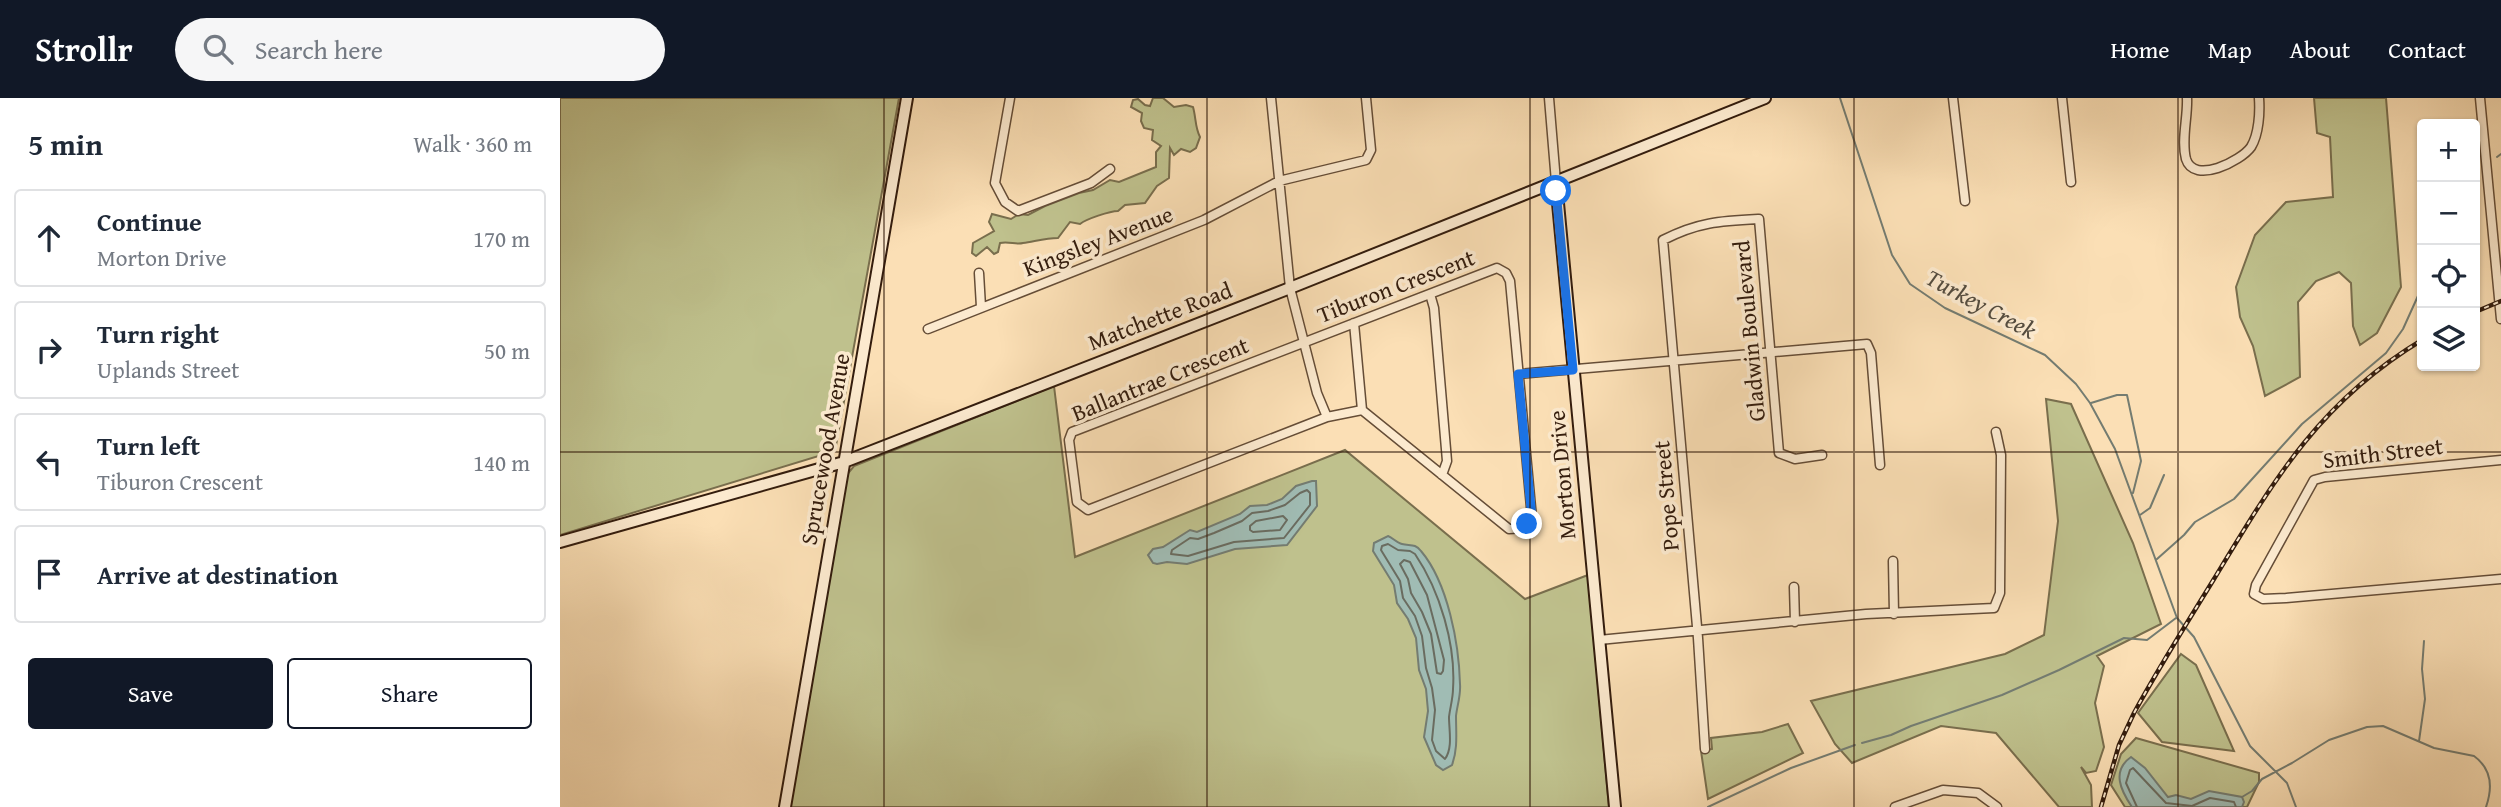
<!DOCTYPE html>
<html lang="en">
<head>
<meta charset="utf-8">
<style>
	:root { --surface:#fff; --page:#f6f6f7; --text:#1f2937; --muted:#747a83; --line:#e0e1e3; --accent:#111827 }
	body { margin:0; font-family:"Gentium Book Plus",serif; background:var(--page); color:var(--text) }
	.controls { position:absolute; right:21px; top:21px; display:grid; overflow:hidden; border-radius:7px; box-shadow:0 2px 5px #0004 }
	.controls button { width:63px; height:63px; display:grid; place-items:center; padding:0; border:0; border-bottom:2px solid var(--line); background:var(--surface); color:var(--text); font:35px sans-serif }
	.stop { position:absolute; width:21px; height:21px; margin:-16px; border:5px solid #1a73e8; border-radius:50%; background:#fff }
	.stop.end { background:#1a73e8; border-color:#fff; box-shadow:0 2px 7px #0008 }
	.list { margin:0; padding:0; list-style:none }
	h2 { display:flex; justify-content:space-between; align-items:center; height:91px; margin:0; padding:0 28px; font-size:30px }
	h2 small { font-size:23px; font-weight:400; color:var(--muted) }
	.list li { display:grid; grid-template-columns:46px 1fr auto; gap:21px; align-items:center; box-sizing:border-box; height:98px; margin:0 14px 14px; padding:0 14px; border:2px solid var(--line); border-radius:7px }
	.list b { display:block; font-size:26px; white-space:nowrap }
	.list p { margin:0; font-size:23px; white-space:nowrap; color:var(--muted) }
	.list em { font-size:23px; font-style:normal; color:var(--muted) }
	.actions { display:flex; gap:14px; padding:21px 28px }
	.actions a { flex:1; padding:16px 0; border:2px solid var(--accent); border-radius:7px; text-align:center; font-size:24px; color:var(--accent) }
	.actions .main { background:var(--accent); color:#fff }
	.icon { flex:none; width:38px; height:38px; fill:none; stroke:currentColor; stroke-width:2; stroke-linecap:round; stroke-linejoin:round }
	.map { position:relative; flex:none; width:1941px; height:709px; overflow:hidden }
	header { display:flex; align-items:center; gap:42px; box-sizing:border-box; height:98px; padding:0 35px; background:var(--accent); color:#fff }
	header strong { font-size:33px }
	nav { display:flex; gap:38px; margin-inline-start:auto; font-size:24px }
	.search { width:490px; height:63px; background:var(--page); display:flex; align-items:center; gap:18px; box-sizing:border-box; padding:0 24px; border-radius:38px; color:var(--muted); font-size:26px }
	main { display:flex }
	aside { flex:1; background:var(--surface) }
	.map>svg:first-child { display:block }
	.green { fill:#bfc18d; stroke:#796e4d; stroke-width:2 }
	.water { fill:#a0bcb4; stroke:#747c71; stroke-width:2 }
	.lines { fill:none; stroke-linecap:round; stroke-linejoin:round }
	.shore { stroke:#6a6c60; stroke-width:2 }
	.stream { stroke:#747c71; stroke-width:2 }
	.street-casing { stroke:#654d37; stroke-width:11 }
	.secondary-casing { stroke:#331c0d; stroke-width:14 }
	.street { stroke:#fceacf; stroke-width:8 }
	.secondary { stroke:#fceacf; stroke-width:10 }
	.rail-casing { stroke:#331c0d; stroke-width:4.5 }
	.rail { stroke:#fceacf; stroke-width:2; stroke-dasharray:5; stroke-linecap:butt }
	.route { stroke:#1a73e8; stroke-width:9 }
	.grid { fill:none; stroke:#331c0d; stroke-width:2; stroke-opacity:0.55 }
	.labels { text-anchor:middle; stroke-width:7; stroke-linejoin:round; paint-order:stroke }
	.street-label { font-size:23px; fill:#331c0d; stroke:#fceacf }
	.water-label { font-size:24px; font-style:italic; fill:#544c3f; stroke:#fceacf }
</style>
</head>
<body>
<header>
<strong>Strollr</strong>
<div class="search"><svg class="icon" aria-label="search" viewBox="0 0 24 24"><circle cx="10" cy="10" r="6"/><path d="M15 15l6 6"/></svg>Search here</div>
<nav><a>Home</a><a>Map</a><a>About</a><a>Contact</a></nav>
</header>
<main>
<aside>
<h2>5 min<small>Walk · 360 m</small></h2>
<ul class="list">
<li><svg class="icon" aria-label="ahead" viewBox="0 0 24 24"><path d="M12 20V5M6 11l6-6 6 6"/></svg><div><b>Continue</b><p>Morton Drive</p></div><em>170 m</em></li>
<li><svg class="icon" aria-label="right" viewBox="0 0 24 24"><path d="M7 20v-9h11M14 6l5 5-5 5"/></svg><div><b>Turn right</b><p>Uplands Street</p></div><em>50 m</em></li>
<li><svg class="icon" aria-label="left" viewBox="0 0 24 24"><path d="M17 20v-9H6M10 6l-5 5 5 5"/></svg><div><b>Turn left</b><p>Tiburon Crescent</p></div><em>140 m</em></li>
<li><svg class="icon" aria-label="arrive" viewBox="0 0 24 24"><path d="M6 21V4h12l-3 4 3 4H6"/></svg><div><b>Arrive at destination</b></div></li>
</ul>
<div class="actions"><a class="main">Save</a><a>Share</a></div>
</aside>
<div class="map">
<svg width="1941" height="709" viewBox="0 0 1941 709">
	<rect width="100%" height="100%" fill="#fbdfb5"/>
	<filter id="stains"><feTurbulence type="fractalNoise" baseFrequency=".00286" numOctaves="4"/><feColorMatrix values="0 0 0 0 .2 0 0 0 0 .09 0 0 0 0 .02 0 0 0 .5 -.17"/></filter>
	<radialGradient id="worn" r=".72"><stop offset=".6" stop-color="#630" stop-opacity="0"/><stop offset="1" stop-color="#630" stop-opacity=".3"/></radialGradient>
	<path class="green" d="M0,0H339L275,353L0,437Z
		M593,0H603L614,9L626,7L633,9C636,19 635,30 640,39L636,50L630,54L621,51L614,57L610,50L609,80L597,88L585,105L565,107L558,113C550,113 526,121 520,126L510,124L498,140C486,140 476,143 463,145C456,147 449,143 440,145L438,154L434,156L427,149L416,158L412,155L413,145L434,133L429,124L432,116L451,121L459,116L468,117L485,108L519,95L533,92L550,82L559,84L596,69V54L601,48L592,42L593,32L584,30L581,23L582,15L571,9L573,2L578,1L585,7L590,8Z
		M1754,0H1826L1841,189L1817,235L1800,247L1793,228L1791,185L1779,174L1756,183L1738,204L1740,279L1705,298L1693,248L1680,219L1676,189L1695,137L1726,104L1773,99L1770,39L1757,35Z
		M494,288L515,459L785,352L965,501L1028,477L1049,709H228L285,379L294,368Z
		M1486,301L1511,306L1573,445L1601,526L1537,558L1544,568L1535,605L1544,649L1536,673L1526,675L1521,669L1531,687L1532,709H1499L1436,635L1381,628L1292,665L1275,646L1251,603L1445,556L1484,537L1498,423Z
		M1621,556L1636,567L1674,653L1602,644L1578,615Z
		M1228,626L1243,655L1148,701L1141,653L1152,651L1151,640L1202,634Z
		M1576,640L1699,675V684L1687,709H1565L1551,687L1561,656Z"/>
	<path class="water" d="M752,383H756L757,408L727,447L675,451L627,466L607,464L597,466L593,465L588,457L593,451L603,449L630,432L637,434L680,416L690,408L707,407L722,401L736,388Z
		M828,438C833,440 837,445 842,446C850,448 855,445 861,453C888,485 899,546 900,586C901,597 897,608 896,618C896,635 898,651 892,667L883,672L876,667L864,639L868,613L866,591L859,572L856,540L848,521L837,505L834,487L813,453L814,445Z
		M1571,659L1585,670L1608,699L1616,697L1631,701L1649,693L1682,699L1684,704L1682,709H1572C1561,693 1551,673 1571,659Z"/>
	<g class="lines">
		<path class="shore" d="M747,392L750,395V407L724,440L674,444L628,458L611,456L612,452L630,440L638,441L654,435L682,423L692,415L708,413L725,407L740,395Z
			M723,418L727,422L720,432L693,434L690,432V428L696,423Z
			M828,446L838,452L850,453L855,456C880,493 896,547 893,591C893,600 890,610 889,619C889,632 893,650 885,661L876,653L872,642L875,612L872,590L866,570L862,538L855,518L843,500L840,483L821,452L822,448Z
			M844,462L850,464L867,497L884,562L883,573L881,576L877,575L871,536L862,514L851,495L848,481L840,466Z
			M1577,709L1566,685L1570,672L1573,670L1606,705L1632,708L1650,700L1674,704L1676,709"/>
		<path class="stream" d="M1280,0L1332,157L1350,186L1385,210L1485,257L1516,286L1530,305L1555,351L1617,520L1634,539L1690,648L1727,685L1736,709
			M1937,59L1941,56
			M1531,305L1557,297H1567L1581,363L1573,395
			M1580,417L1590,410L1604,377
			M1597,461L1624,437L1635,424L1674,401L1742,326L1826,255L1843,231L1862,189
			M1859,643L1865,601L1862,571L1864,543
			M1302,645L1331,637L1351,628L1442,597L1499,572L1564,540L1587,542L1616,520
			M1682,699L1692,693L1702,681L1732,665L1769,642L1807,629L1823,628L1874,650L1914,658C1932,671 1933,689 1926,709
			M1148,709L1231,670L1295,647"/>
		<defs>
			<path id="street" d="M450,0L435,85L445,104L458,113L531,85L550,71
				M711,0L730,190L757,295L767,319
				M989,0L996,84
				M1393,0L1405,103
				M1502,0L1511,84
				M1627,0C1628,19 1621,42 1626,61C1634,87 1681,63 1691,49C1699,36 1700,14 1699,0
				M1920,0L1941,221
				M937,170L946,175L950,183L972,420C965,429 960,431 949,431L802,312L767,319L528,412L517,404L509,342L512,334Z
				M419,175L421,209
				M870,196L874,210L887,363L882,377
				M794,225L802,312
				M368,231L644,122L719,83L806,62L811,52L806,0
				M959,276L1307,246L1311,255L1320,367
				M1941,362L1765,379L1754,382L1696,487L1694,496L1703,501L1726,500L1941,481
				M1333,463L1334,516
				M1234,489L1235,524
				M1039,542L1306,516L1434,510L1440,495L1441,357L1436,334
				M1145,651L1138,540L1103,142C1138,124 1160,123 1199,121L1219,355L1235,361L1262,357
				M1335,709L1383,692L1418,695L1437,709"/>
			<path id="secondary" d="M996,84L1055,709
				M0,444L284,364L730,190L1205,0
				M225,709L347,0"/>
		</defs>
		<use href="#street" class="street-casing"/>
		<use href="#secondary" class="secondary-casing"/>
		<use href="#street" class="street"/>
		<use href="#secondary" class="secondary"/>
		<defs>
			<path id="rail" d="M1915,214L1941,203
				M1541,709L1559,647L1574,615C1599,569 1627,525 1654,481C1714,382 1759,304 1862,242"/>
		</defs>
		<use href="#rail" class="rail-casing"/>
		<use href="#rail" class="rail"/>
	</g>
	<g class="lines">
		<path class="route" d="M967,426L972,420L958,276L1013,272L996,93"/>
	</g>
	<path class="grid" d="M324,0V709M647,0V709M970,0V709M1294,0V709M1618,0V709M0,354H1941"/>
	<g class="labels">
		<g class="street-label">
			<text transform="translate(538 143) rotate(-21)" y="8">Kingsley Avenue</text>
			<text transform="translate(836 188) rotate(-21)" y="8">Tiburon Crescent</text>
			<text transform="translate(600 218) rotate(-21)" y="8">Matchette Road</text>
			<text transform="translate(1189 233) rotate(-95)" y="8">Gladwin Boulevard</text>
			<text transform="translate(600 281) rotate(-22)" y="8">Ballantrae Crescent</text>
			<text transform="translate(265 351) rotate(-80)" y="8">Sprucewood Avenue</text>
			<text transform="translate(1823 355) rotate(-7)" y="8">Smith Street</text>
			<text transform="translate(1002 377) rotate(-95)" y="8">Morton Drive</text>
			<text transform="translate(1106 398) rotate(-95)" y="8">Pope Street</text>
		</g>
		<g class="water-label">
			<text transform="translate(1421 206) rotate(28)" y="8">Turkey Creek</text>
		</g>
	</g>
	<rect width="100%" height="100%" filter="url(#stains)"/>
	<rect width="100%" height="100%" fill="url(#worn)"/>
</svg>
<div class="controls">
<button>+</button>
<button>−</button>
<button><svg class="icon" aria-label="locate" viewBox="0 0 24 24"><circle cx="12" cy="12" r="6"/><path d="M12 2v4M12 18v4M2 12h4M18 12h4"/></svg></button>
<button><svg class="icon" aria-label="layers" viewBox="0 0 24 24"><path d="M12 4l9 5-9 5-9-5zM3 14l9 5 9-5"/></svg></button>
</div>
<div class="stop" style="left:996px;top:93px"></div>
<div class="stop end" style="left:967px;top:426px"></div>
</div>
</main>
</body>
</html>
